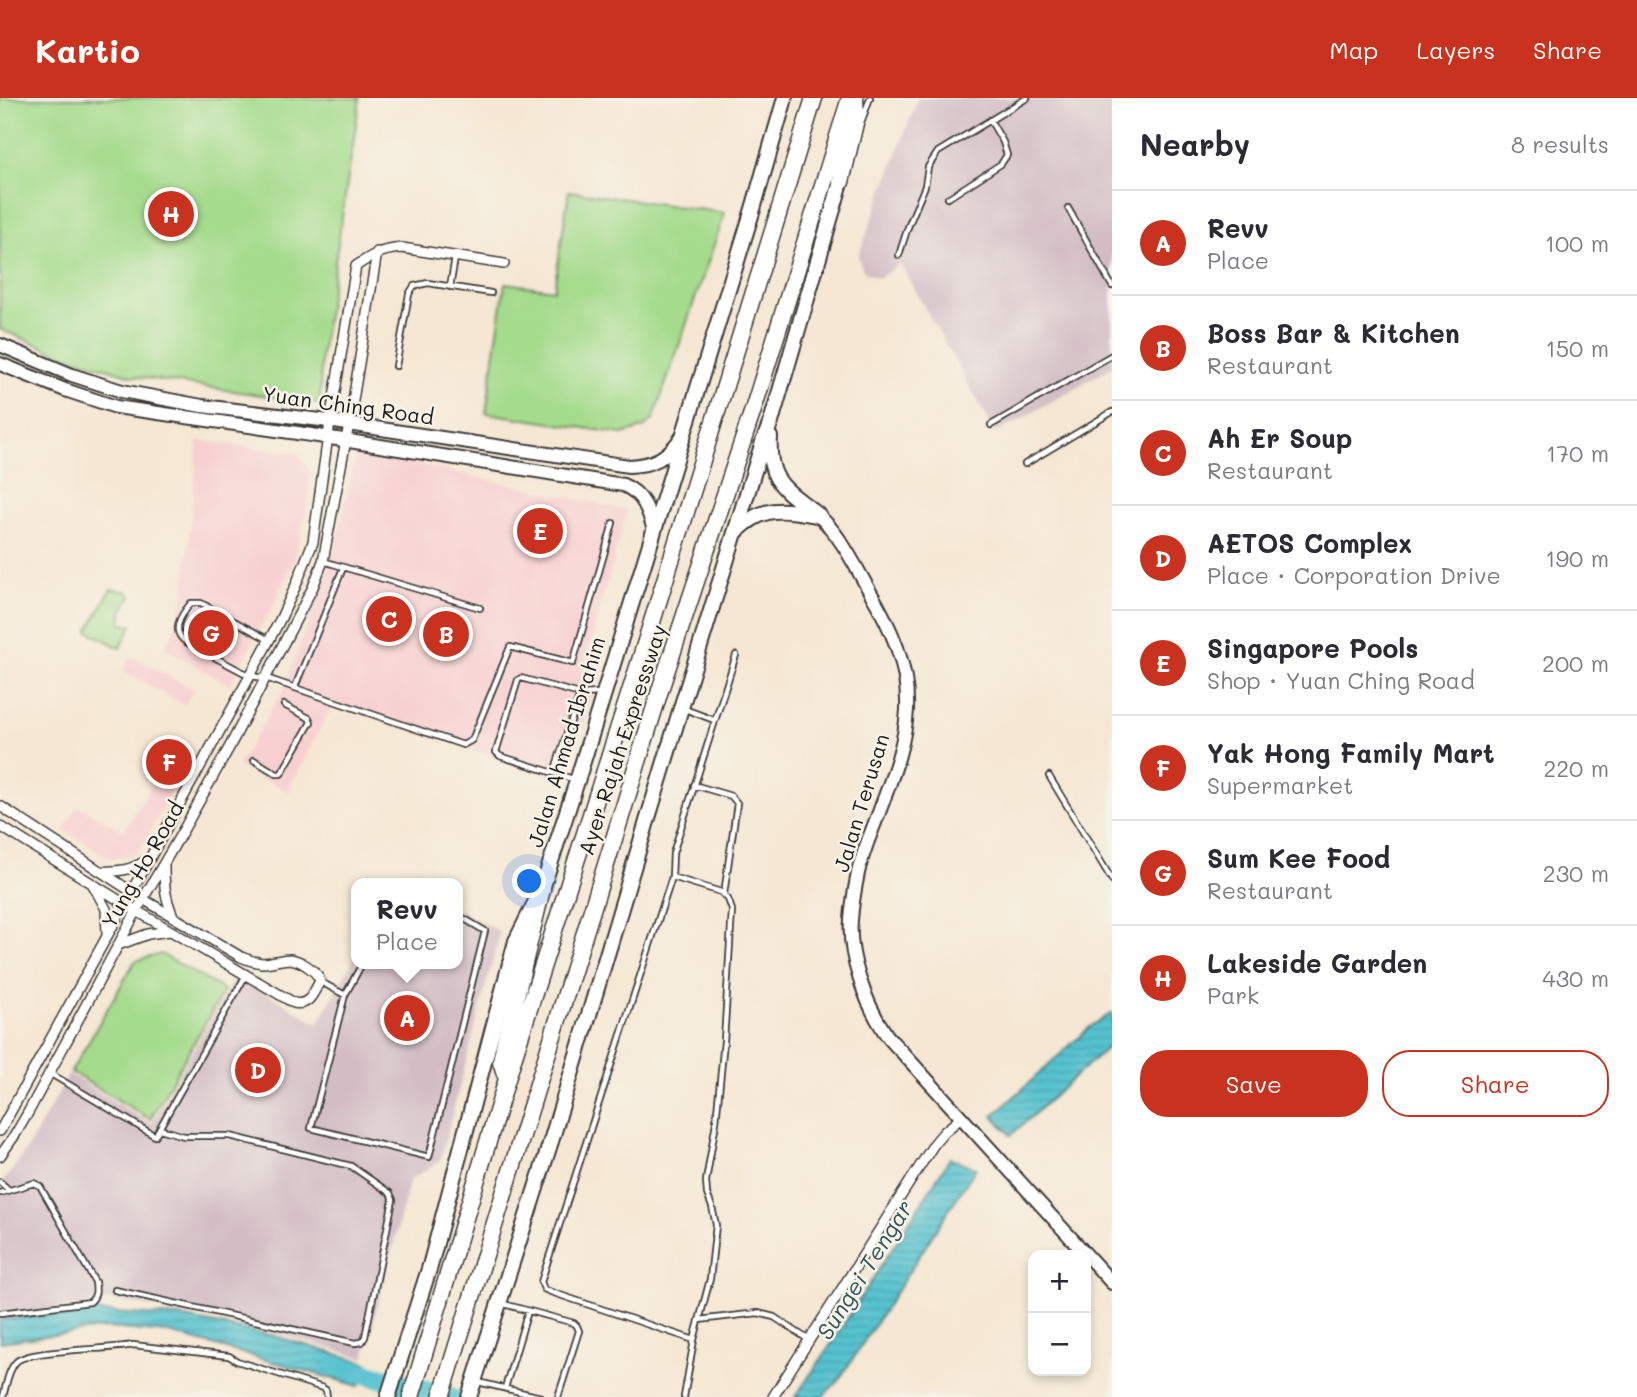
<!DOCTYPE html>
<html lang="en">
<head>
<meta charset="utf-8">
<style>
	:root { --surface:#fff; --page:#f2f2f3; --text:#2b2b33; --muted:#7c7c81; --line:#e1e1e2; --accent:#c8321e }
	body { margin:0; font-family:Mali,sans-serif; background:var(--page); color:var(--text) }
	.controls { position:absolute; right:21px; bottom:21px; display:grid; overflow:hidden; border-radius:14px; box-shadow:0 4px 10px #0003 }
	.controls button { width:63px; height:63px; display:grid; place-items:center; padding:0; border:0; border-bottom:2px solid var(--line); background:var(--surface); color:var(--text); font:35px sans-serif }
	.you { position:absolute; left:530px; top:784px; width:24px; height:24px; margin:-18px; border:5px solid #fff; border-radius:50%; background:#1a73e8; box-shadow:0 0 0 10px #1a73e833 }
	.badge { display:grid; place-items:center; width:46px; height:46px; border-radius:50%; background:var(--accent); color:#fff; font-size:23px; font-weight:700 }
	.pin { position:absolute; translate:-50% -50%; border:4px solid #fff; box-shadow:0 2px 7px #0006 }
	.popup { position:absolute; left:351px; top:780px; width:112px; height:91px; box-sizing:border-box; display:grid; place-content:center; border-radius:14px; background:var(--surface); filter:drop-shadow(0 2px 5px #0005); font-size:23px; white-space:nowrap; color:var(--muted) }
	.popup b { font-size:26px; color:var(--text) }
	.popup::after { content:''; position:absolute; left:50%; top:100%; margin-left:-14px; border:14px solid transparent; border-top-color:var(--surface) }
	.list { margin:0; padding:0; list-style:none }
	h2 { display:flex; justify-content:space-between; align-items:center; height:91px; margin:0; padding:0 28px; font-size:30px }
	h2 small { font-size:23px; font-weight:400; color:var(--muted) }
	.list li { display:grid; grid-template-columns:46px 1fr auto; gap:21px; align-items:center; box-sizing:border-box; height:105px; padding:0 28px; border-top:2px solid var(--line) }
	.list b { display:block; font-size:26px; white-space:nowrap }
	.list p { margin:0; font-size:23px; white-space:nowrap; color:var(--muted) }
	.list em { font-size:23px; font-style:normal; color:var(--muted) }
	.actions { display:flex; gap:14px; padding:21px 28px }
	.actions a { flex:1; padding:16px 0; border:2px solid var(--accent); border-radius:28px; text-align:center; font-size:24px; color:var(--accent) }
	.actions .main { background:var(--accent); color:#fff }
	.map { position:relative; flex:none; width:1112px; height:1299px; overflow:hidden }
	header { display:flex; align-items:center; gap:42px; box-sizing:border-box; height:98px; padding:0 35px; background:var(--accent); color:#fff }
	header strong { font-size:33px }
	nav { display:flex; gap:38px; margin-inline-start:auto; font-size:24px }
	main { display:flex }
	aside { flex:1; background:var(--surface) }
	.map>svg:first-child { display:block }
	.built { fill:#f7cfd0 }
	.industrial { fill:#d2bdc5 }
	.green { fill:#a4db8c; stroke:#607c54; stroke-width:2 }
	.water { fill:url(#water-rules); stroke:#396f76; stroke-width:2 }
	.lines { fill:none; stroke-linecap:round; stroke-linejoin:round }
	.river { stroke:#56c2cf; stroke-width:21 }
	.lane-casing { stroke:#3d3a37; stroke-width:8 }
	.street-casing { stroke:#3d3a37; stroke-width:12 }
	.secondary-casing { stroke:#3d3a37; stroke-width:16 }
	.primary-casing { stroke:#3d3a37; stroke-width:18 }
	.highway-casing { stroke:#3d3a37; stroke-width:19 }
	.lane { stroke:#fff; stroke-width:4.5 }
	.street { stroke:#fff; stroke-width:9 }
	.secondary { stroke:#fff; stroke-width:12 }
	.primary { stroke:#fff; stroke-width:14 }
	.highway { stroke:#fff; stroke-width:16 }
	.labels { text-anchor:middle; stroke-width:5; stroke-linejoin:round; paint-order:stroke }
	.street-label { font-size:21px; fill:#1c1c1c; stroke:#f7f3e8 }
	.water-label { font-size:23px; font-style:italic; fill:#30565b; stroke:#f7f3e8 }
</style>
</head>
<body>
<header>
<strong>Kartio</strong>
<nav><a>Map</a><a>Layers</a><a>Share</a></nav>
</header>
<main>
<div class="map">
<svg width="1112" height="1299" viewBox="0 0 1112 1299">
	<defs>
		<pattern id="water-rules" width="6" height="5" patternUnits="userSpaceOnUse" patternTransform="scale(1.75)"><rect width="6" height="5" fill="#56c2cf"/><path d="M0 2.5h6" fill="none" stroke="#4aa6b1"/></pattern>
	</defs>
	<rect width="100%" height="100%" fill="#f7f3e8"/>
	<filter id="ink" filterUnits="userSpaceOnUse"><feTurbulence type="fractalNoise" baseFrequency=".0143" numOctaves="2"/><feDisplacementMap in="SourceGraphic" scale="14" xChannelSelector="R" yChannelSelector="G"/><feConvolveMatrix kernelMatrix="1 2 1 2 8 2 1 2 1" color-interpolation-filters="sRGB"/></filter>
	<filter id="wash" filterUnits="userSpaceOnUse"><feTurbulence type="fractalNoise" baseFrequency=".00686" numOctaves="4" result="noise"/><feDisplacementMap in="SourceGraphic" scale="28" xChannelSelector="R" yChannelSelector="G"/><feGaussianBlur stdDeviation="1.57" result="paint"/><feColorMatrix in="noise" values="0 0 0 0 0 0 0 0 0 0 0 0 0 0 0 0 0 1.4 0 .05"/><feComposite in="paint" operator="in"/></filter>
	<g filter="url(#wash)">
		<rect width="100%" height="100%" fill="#f5e7d3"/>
		<path class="built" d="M198,342L298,356L311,374L306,414L295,460L277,499L230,587L165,550L174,532L184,497Z
			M357,353L627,412L582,577L598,581L562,683L481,654L332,607L288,693L238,668L283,591L333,460Z
			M131,558L193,591L185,607L123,573Z
			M176,645L193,654L138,756L111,761L64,732L78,708L124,733Z"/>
		<path class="industrial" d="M918,0H1112V269L996,335L900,166L879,180L864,174L858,159Z
			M458,811L500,834L440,1063L410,1082L364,1260L243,1225L178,1213L110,1202L0,1222V1087L13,1071L34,1039L69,976L151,1026L236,876L318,926L356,857V866H458Z"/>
		<path class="green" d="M0,0H360L321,257L320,306L132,278L60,256L0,231Z
			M569,93L725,115L653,322L643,330L623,336L486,315L505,185L554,192Z
			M111,491L128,494L131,498L122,514L121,526L132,527L120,550L88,533Z
			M161,856L224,892L150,1021L71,974L135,863Z"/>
		<path class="water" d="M1112,915V945L1011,1037L993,1018L1091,928Z
			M950,1060L976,1070L854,1259L838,1283L822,1299H795L826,1254Z
			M83,1213L180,1219L271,1237L367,1265L359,1288L169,1235L107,1230L0,1244V1222Z"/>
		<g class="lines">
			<path class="river" d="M338,1268L450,1299"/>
		</g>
	</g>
	<g filter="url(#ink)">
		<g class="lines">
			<defs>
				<path id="lane" d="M862,22L870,0
					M948,100L1001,66L1007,57L1003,44L990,22
					M1068,110L1112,188
					M899,157L908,129L925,88L928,69L938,54L1027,0
					M450,189L455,160
					M396,268L409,196L414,188L428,185L491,195
					M991,327L1112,257
					M1025,366L1112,314
					M323,463L480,510
					M269,542L201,505H191C181,517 170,533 186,544L250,578L266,580L463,647L472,642L510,549L573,565L613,425
					M295,589L343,470
					M682,610L714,622
					M254,662L277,676H281L311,624L309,620L284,607
					M554,674L580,596
					M1049,678L1112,782
					M576,682L500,658L496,654L518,582L521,580L580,596L601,595
					M694,687L731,698L737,705L724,796
					M672,779L721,794L728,801L732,812L724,943L716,1024L706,1083L707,1096L712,1109L716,1127L710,1181L694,1242L684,1299
					M362,866L345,897L311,1030L429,1059L485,833L458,817
					M321,884L345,897
					M51,976L155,1038L246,877
					M0,1084L9,1092
					M0,1095L34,1085L40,1088L95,1184C96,1192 97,1198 90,1204L0,1215
					M115,1192L355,1245L362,1244L365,1239L393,1102L390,1095L351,1068L230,1038H184L160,1031
					M500,1205L574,1225L577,1228L579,1233L558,1299
					M699,1222L758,1215L774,1219L809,1242
					M694,1242L548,1193L544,1191L541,1184L672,779L673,755L736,557
					M478,1284L541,1299
					M505,1290L528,1213
					M3,1299C6,1288 8,1272 16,1264C28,1251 110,1252 133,1247L229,1258L237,1263L323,1290L326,1292L327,1299"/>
				<path id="street" d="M0,708L143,801L241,859C248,862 255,864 262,865C272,865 281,861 290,861C301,862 318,874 320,883C313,895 310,908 294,905L125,806L0,728
					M164,767C164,787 165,799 173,818
					M101,773C119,774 132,772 147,762
					M93,787L106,811L107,836
					M118,847L148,836L170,833
					M0,1033L250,578L281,520L296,487L313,444L331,317L356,168C374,156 380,152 402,150L504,166
					M0,1058L15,1037L29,1013L143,801L185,729L230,648L313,489L323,463L350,321L377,154
					M773,1299L934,1046L944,1034L961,1020"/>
				<path id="secondary" d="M0,247L72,277L122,293L202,308L321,322L629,368C654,367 666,360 681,340
					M0,266L65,292L116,309L318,338L623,387C643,395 649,413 654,433
					M819,418C841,438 854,466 869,492C891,529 909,568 907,612C905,646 893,677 881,709C873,731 863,752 858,775C855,790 852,806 851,822C848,857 865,904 884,933C888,940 895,947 901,953L1112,1185"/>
				<path id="primary" d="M770,339C767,386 786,391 819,418
					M736,434C762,407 783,411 817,417
					M388,1299L430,1168L516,843L542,791L577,683L753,111L785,0
					M469,1299L552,1040L681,610L763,344L771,324L841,84"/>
				<path id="highway" d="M841,84L856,21L855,0
					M505,976L501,963L507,935L542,791
					M411,1299L513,961L639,566L814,0
					M441,1299L662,586L753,312L850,0"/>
			</defs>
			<use href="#lane" class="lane-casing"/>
			<use href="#street" class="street-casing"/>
			<use href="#secondary" class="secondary-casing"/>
			<use href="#primary" class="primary-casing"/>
			<use href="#highway" class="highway-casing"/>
			<use href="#lane" class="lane"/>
			<use href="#street" class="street"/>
			<use href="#secondary" class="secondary"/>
			<use href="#primary" class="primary"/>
			<use href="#highway" class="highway"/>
		</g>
	</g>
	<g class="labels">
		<g class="street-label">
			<text transform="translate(348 308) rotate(8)" y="7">Yuan Ching Road</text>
			<text transform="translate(623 642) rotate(-72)" y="7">Ayer Rajah Expressway</text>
			<text transform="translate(567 644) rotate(-73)" y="7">Jalan Ahmad Ibrahim</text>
			<text transform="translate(862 705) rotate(-73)" y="7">Jalan Terusan</text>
			<text transform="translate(143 767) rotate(-60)" y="7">Yung Ho Road</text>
		</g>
		<g class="water-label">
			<text transform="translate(865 1172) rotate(-58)" y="8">Sungei Tengar</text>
		</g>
	</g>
</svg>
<div class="controls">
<button>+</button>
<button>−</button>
</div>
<div class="you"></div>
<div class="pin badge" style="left:407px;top:920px">A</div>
<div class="popup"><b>Revv</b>Place</div>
<div class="pin badge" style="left:446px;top:536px">B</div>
<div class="pin badge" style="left:389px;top:521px">C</div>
<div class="pin badge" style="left:258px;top:972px">D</div>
<div class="pin badge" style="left:540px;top:433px">E</div>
<div class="pin badge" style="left:169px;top:664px">F</div>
<div class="pin badge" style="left:211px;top:535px">G</div>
<div class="pin badge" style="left:171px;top:116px">H</div>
</div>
<aside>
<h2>Nearby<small>8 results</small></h2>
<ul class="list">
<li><span class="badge">A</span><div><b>Revv</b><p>Place</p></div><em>100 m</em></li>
<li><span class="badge">B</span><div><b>Boss Bar &amp; Kitchen</b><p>Restaurant</p></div><em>150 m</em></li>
<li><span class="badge">C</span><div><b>Ah Er Soup</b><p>Restaurant</p></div><em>170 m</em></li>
<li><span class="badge">D</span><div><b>AETOS Complex</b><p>Place · Corporation Drive</p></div><em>190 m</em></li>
<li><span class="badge">E</span><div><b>Singapore Pools</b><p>Shop · Yuan Ching Road</p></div><em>200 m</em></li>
<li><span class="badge">F</span><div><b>Yak Hong Family Mart</b><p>Supermarket</p></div><em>220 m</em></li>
<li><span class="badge">G</span><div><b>Sum Kee Food</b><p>Restaurant</p></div><em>230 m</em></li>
<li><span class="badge">H</span><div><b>Lakeside Garden</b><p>Park</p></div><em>430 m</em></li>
</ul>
<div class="actions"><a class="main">Save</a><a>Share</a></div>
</aside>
</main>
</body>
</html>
